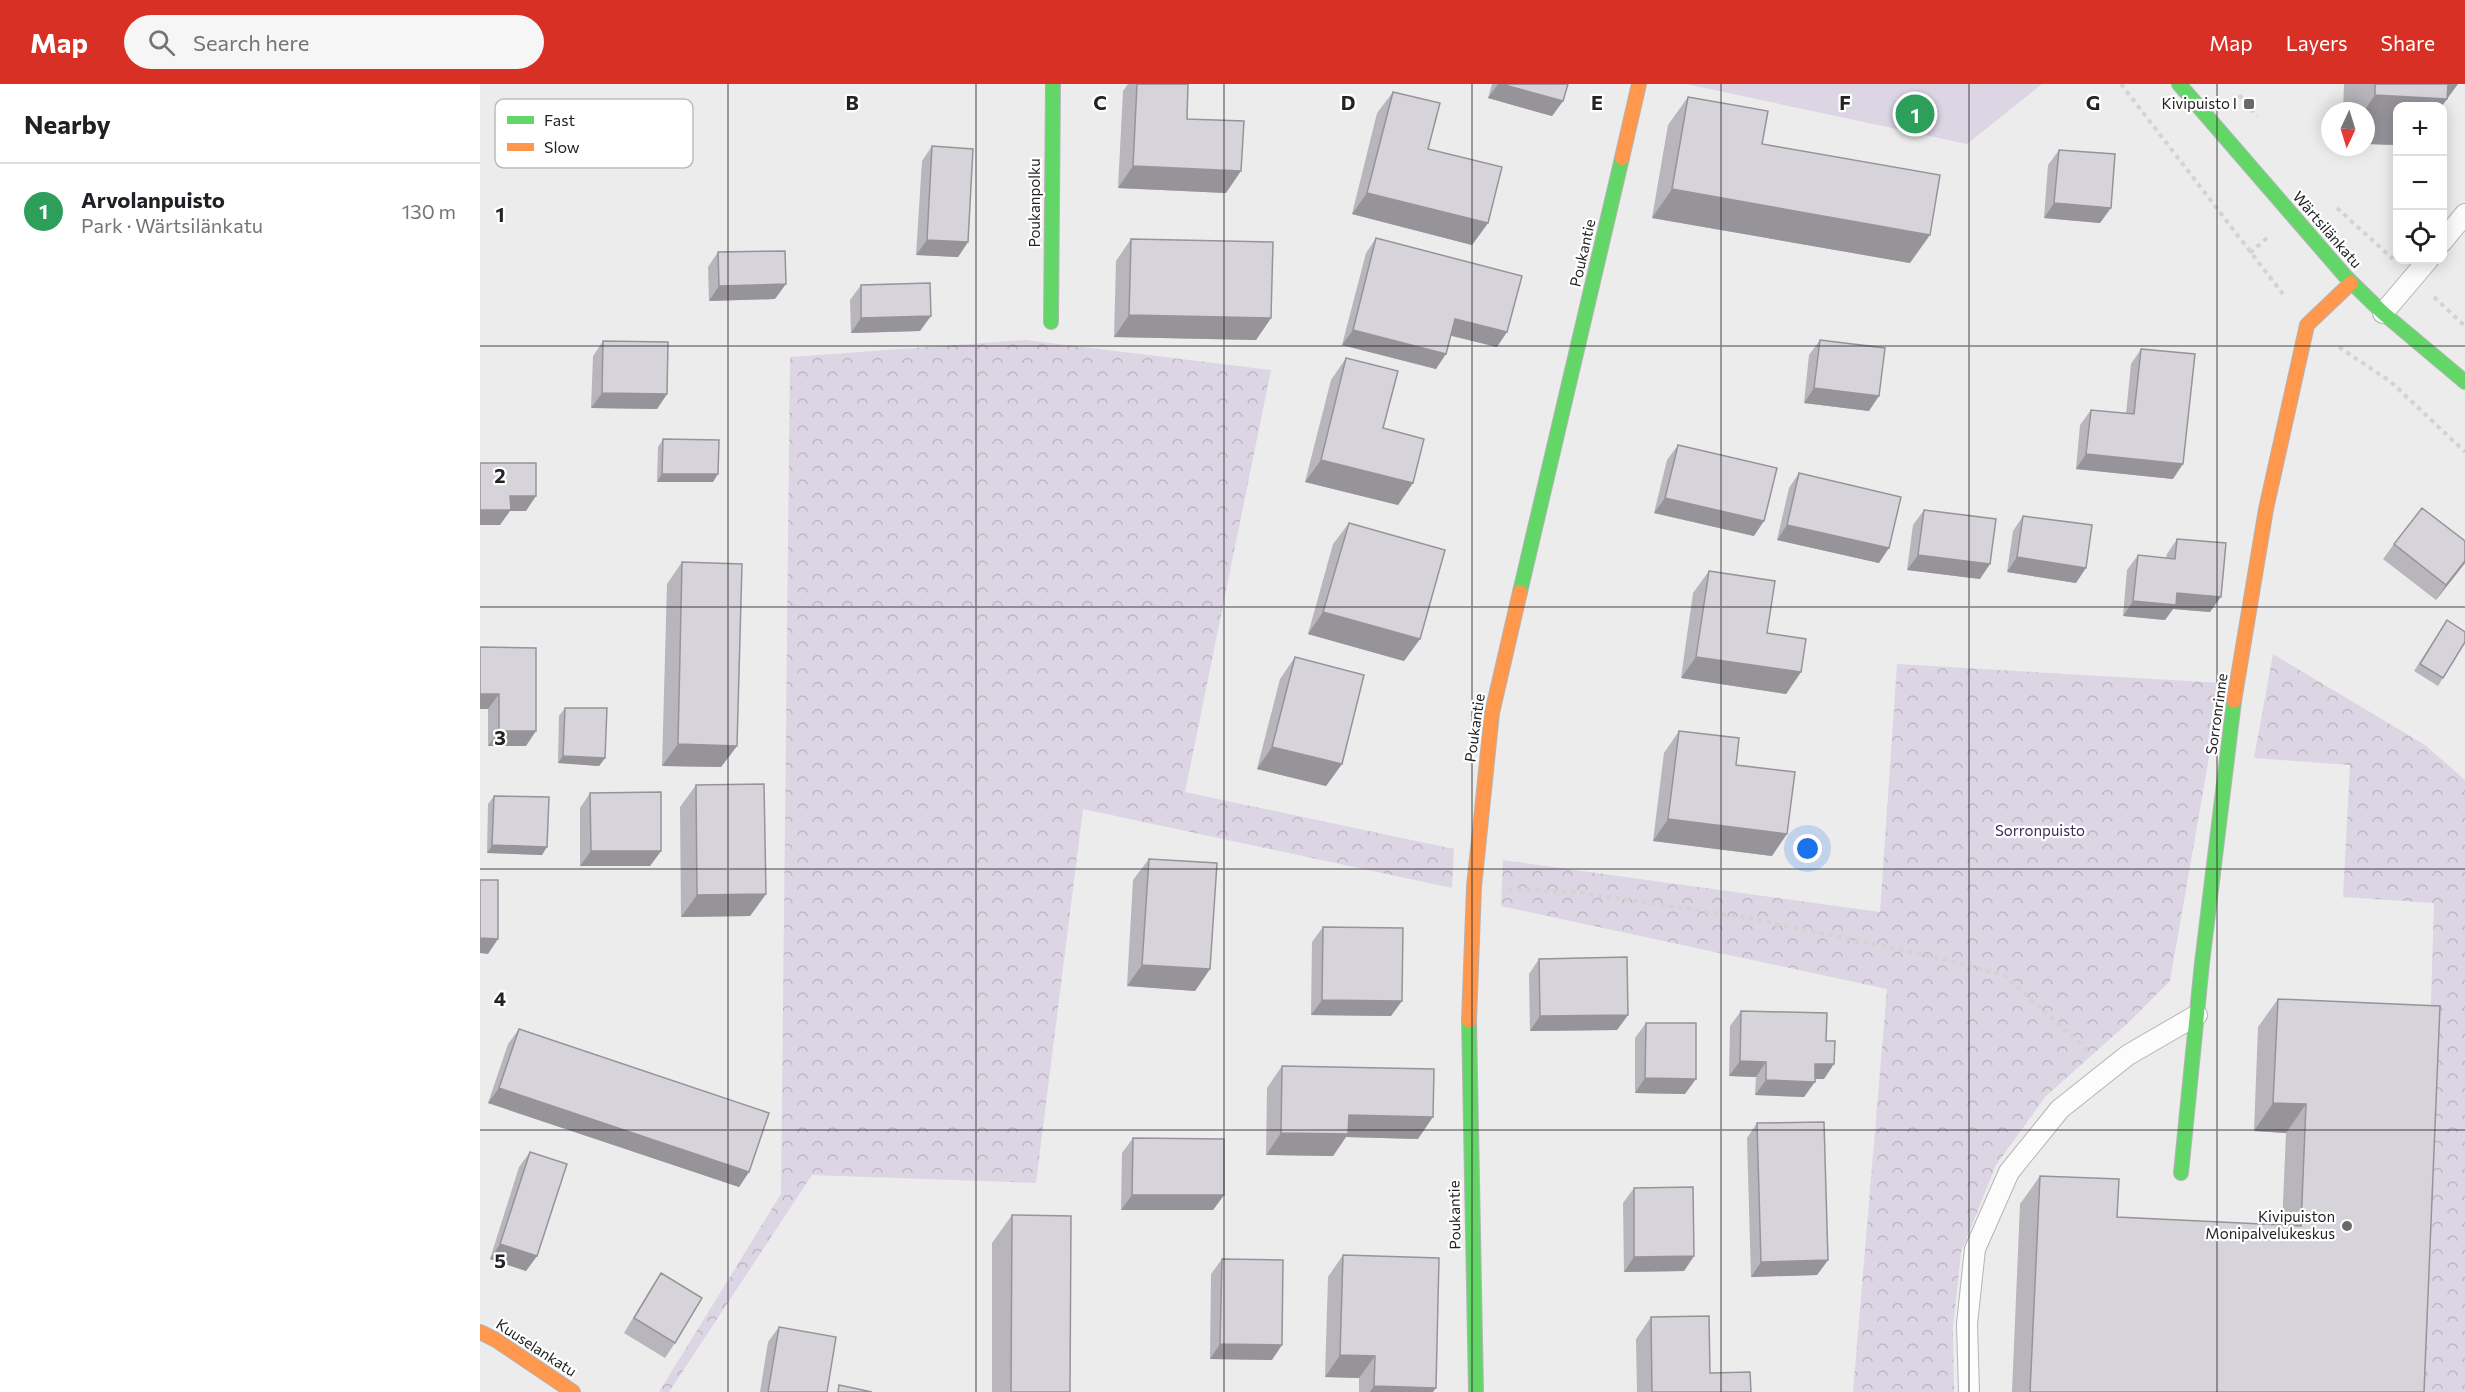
<!DOCTYPE html>
<html lang="en">
<head>
<meta charset="utf-8">
<style>
	:root { --surface:#fff; --page:#f6f6f6; --text:#202124; --muted:#757577; --line:#e0e0e0; --accent:#d93025 }
	body { margin:0; font-family:Commissioner,sans-serif; background:var(--page); color:var(--text) }
	.controls { position:absolute; right:18px; top:18px; display:grid; overflow:hidden; border-radius:12px; box-shadow:0 3px 15px #0003 }
	.controls button { width:54px; height:54px; display:grid; place-items:center; padding:0; border:0; border-bottom:2px solid var(--line); background:var(--surface); color:var(--text); font:30px sans-serif }
	.compass { position:absolute; left:1841px; top:18px; width:54px; height:54px; border-radius:50%; background:var(--surface); box-shadow:0 3px 15px #0003; rotate:184deg }
	.you { position:absolute; left:1328px; top:765px; width:21px; height:21px; margin:-15px; border:4px solid #fff; border-radius:50%; background:#1a73e8; box-shadow:0 0 0 9px #1a73e833 }
	.badge { display:grid; place-items:center; width:39px; height:39px; border-radius:50%; background:var(--accent); color:#fff; font-size:20px; font-weight:700 }
	.pin { position:absolute; translate:-50% -50%; border:3px solid #fff; box-shadow:0 2px 6px #0006 }
	.list { margin:0; padding:0; list-style:none }
	h2 { display:flex; justify-content:space-between; align-items:center; height:78px; margin:0; padding:0 24px; font-size:26px }
	h2 small { font-size:20px; font-weight:400; color:var(--muted) }
	.list li { display:grid; grid-template-columns:39px 1fr auto; gap:18px; align-items:center; box-sizing:border-box; height:96px; padding:0 24px; border-top:2px solid var(--line) }
	.list b { display:block; font-size:22px; white-space:nowrap }
	.list p { margin:0; font-size:20px; white-space:nowrap; color:var(--muted) }
	.list em { font-size:20px; font-style:normal; color:var(--muted) }
	.icon { flex:none; width:33px; height:33px; fill:none; stroke:currentColor; stroke-width:2; stroke-linecap:round; stroke-linejoin:round }
	.map { position:relative; flex:none; width:1985px; height:1308px; overflow:hidden }
	header { display:flex; align-items:center; gap:36px; box-sizing:border-box; height:84px; padding:0 30px; background:var(--accent); color:#fff }
	header strong { font-size:28px }
	nav { display:flex; gap:33px; margin-inline-start:auto; font-size:21px }
	.search { width:420px; height:54px; background:var(--page); display:flex; align-items:center; gap:15px; box-sizing:border-box; padding:0 21px; border-radius:33px; color:var(--muted); font-size:22px }
	main { display:flex }
	aside { flex:1; background:var(--surface) }
	.map>svg:first-child { display:block }
	.forest { fill:url(#forest-crowns) }
	.park { fill:#dcd5e4 }
	.lines { fill:none; stroke-linecap:round; stroke-linejoin:round }
	.lane-casing { stroke:#b5b4b6; stroke-width:22 }
	.fast-casing { stroke:#b5b4b6; stroke-width:16 }
	.slow-casing { stroke:#b5b4b6; stroke-width:16 }
	.path { stroke:#d4d3d4; stroke-width:4; stroke-dasharray:4.5 4.5; stroke-linecap:butt }
	.lane { stroke:#fcfcfc; stroke-width:20 }
	.fast { stroke:#63d668; stroke-width:14 }
	.slow { stroke:#ff974d; stroke-width:14 }
	.wall { fill:#b8b5bc }
	.shaded-wall { fill:#969499 }
	.building { fill:#d6d3db; stroke:#969499; stroke-width:1.5 }
	.grid { fill:none; stroke:#242324; stroke-width:1.5; stroke-opacity:0.55 }
	.poi-dot { fill:#6a696a; stroke:#fff; stroke-width:2 }
	.labels { text-anchor:middle; stroke-width:4.5; stroke-linejoin:round; paint-order:stroke }
	.poi-label { font-size:15px; fill:#242324; stroke:#fff; text-anchor:end }
	.street-label { font-size:15px; fill:#242324; stroke:#fff }
	.park-label { font-size:15px; fill:#432759; stroke:#fff }
	.key { fill:#fff; stroke:#bdbdbd; stroke-width:1.5 }
	.key-label { font-size:16px; fill:#242324 }
	.grid-label { font-size:20px; text-anchor:middle; font-weight:bold; fill:#242324; stroke:#fff; stroke-width:4.5; stroke-linejoin:round; paint-order:stroke }
</style>
</head>
<body>
<header>
<strong>Map</strong>
<div class="search"><svg class="icon" aria-label="search" viewBox="0 0 24 24"><circle cx="10" cy="10" r="6"/><path d="M15 15l6 6"/></svg>Search here</div>
<nav><a>Map</a><a>Layers</a><a>Share</a></nav>
</header>
<main>
<aside>
<h2>Nearby<small></small></h2>
<ul class="list">
<li><span class="badge" style="background:#2e9e5b">1</span><div><b>Arvolanpuisto</b><p>Park · Wärtsilänkatu</p></div><em>130 m</em></li>
</ul>
</aside>
<div class="map">
<svg width="1985" height="1308" viewBox="0 0 1985 1308">
	<defs>
		<pattern id="forest-crowns" width="20" height="18" patternUnits="userSpaceOnUse" patternTransform="scale(1.5)"><rect width="20" height="18" fill="#dcd5e4"/><path d="M2 6a3 3 0 1 1 6 0M12 15a3 3 0 1 1 6 0" fill="none" stroke="#bdb7c3"/></pattern>
	</defs>
	<rect width="100%" height="100%" fill="#ececed"/>
	<path class="forest" d="M546,256L791,286L705,708L974,765L972,804L603,725L556,1099L332,1091L189,1308H179L301,1110L310,273Z
		M1793,570L1945,661L1985,696V1308H1939L1954,819L1863,813L1870,681L1774,674Z
		M1417,580L1742,599L1690,897L1648,939L1566,1012L1516,1081L1481,1168L1473,1243L1474,1308H1373L1407,905L1021,822L1023,776L1400,828Z"/>
	<path class="park" d="M1206,0H1562L1487,60Z"/>
	<g class="lines">
		<defs>
			<path id="lane" d="M1962,158L1985,130
				M1903,229L1948,176
				M1489,1308L1487,1240L1495,1165L1529,1088L1580,1025L1648,971L1717,931"/>
			<path id="fast" d="M1699,0L1866,193L1903,229L1985,298
				M571,238L573,0
				M1040,508L1142,74
				M989,937L996,1308
				M1701,1089L1722,879L1754,617"/>
			<path id="slow" d="M1142,74L1159,0
				M1754,617L1786,425L1827,241L1871,199
				M989,937L994,803L1012,629L1040,508
				M0,1248L16,1256L93,1308"/>
		</defs>
		<use href="#lane" class="lane-casing"/>
		<use href="#fast" class="fast-casing"/>
		<use href="#slow" class="slow-casing"/>
		<path class="path" d="M1641,0L1806,214
			M1759,11L1777,32
			M1857,124L1913,175
			M1770,169L1787,154
			M1954,213L1985,242
			M1859,263L1911,298L1985,368
			M1028,805L1103,809L1263,833L1442,870L1524,891L1607,966"/>
		<use href="#lane" class="lane"/>
		<use href="#fast" class="fast"/>
		<use href="#slow" class="slow"/>
	</g>
	<path class="wall" d="M648,0H708L707,35L746,109L638,104L643,7Z
		M1012,0H1088L1083,17L1072,32L1008,14Z
		M1864,0H1978L1917,61L1886,60V27H1863Z
		M913,8L948,65L1008,139L992,161L872,130L897,29Z
		M1208,13L1282,60L1430,179L1172,134L1188,41Z
		M452,62L488,158L478,173L436,171L442,77Z
		M1579,66L1620,139L1564,134L1568,81Z
		M896,154L1017,263L971,252L956,285L862,261L886,169Z
		M651,155L791,234L776,256L634,253L636,177Z
		M238,168L295,215L229,217L228,183Z
		M381,201L440,247L371,249L370,216Z
		M1340,256L1389,327L1324,319L1329,271Z
		M123,257L187,310L177,325L111,324L113,272Z
		M1661,265L1693,395L1596,385L1600,341L1611,326L1646,330L1651,280Z
		M866,274L933,399L918,421L825,398L851,296Z
		M183,355L233,398H177L178,363Z
		M1198,361L1274,452L1174,429L1187,376Z
		M1319,389L1399,479L1297,456L1309,404Z
		M1444,426L1500,495L1427,486L1433,441Z
		M1543,432L1596,499L1527,488L1533,447Z
		M869,439L940,555L924,577L828,550L853,460Z
		M1697,455L1730,528L1693,525L1685,536L1643,532L1647,486L1658,471L1686,474L1687,470Z
		M1914,460L1985,479L1956,516L1903,475Z
		M202,478L257,662L241,683L182,682L187,500Z
		M1229,487L1287,549L1321,588L1306,610L1201,594L1213,509Z
		M1967,536L1963,594L1958,602L1934,587Z
		M0,563L46,662H8V625H0Z
		M815,573L862,680L846,702L777,685L800,595Z
		M85,624L125,674L119,682L78,679L79,632Z
		M1199,647L1256,681L1292,772L1173,757L1184,669Z
		M216,701L286,810L270,832L201,833L200,723Z
		M110,709L181,767L170,782H100V724Z
		M14,712L62,771L7,769L8,720Z
		M669,775L730,885L715,907L647,902L653,796Z
		M843,843L911,932L831,931L832,858Z
		M1059,875L1148,931L1137,946L1050,947L1049,890Z
		M1798,915L1944,1308H1532L1540,1120L1560,1092L1637,1133L1802,1141L1806,1049L1774,1047L1778,943Z
		M1261,927L1344,995H1335L1324,1013L1275,1011L1276,993L1249,992L1250,942Z
		M1166,939L1205,1010L1155,1009V954Z
		M39,945L269,1088L259,1103L8,1019L28,960Z
		M802,982L938,1055L866,1053L853,1072L786,1071L787,1004Z
		M1277,1039L1348,1176L1337,1191L1271,1193L1267,1054Z
		M653,1054L744,1111L733,1126H641L642,1069Z
		M50,1068L57,1172L46,1187L10,1175L39,1083Z
		M1154,1104L1214,1172L1204,1187L1144,1188L1143,1119Z
		M532,1131L590,1308H512V1159Z
		M863,1171L953,1308H879V1294L845,1293L848,1193Z
		M742,1175L792,1276L730,1275L731,1190Z
		M181,1189L195,1259L185,1274L144,1249L171,1204Z
		M1171,1233L1230,1289L1271,1308H1157L1156,1255Z
		M299,1243L347,1308H280L288,1258Z"/>
	<path class="shaded-wall" d="M1018,0H1021L1083,17L1072,32L1008,14Z
		M1967,0H1978L1962,22H1917V61L1886,60V27H1884L1895,11Z
		M653,82L761,87L746,109L638,104Z
		M1192,105L1450,151L1430,179L1172,134Z
		M887,109L1008,139L992,161L872,130Z
		M1574,119L1631,124L1620,139L1564,134Z
		M447,156L488,158L478,173L436,171Z
		M306,200L295,215L229,217L239,202Z
		M649,231L791,234L776,256L634,253Z
		M451,232L440,247L371,249L381,234Z
		M975,235L1027,248L1017,263L965,250Z
		M873,246L966,270L956,285L862,261Z
		M1334,304L1399,312L1389,327L1324,319Z
		M122,309L187,310L177,325L111,324Z
		M1606,370L1703,380L1693,395L1596,385Z
		M841,376L933,399L918,421L825,398Z
		M182,390H238L233,398H177Z
		M30,412H56L46,427H30L20,441H0V426Z
		M1185,414L1284,437L1274,452L1174,429Z
		M1307,441L1409,464L1399,479L1297,456Z
		M1438,471L1510,480L1500,495L1427,486Z
		M1537,473L1606,484L1596,499L1527,488Z
		M1985,477V479L1956,516L1966,501Z
		M1697,509L1741,513L1730,528L1693,525L1685,536L1643,532L1653,517Z
		M843,528L940,555L924,577L828,550Z
		M1216,573L1321,588L1306,610L1201,594Z
		M0,610H19L8,625H0Z
		M19,647H56L46,662H8Z
		M198,660L257,662L241,683L182,682Z
		M792,663L862,680L846,702L777,685Z
		M83,672L125,674L119,682L78,679Z
		M1188,735L1307,750L1292,772L1173,757Z
		M12,761L67,763L62,771L7,769Z
		M111,767H181L170,782H100Z
		M286,810L270,832L201,833L217,811Z
		M0,854L18,855L8,870L0,869Z
		M662,881L730,885L715,907L647,902Z
		M842,916L922,917L911,932L831,931Z
		M1148,931L1137,946L1050,947L1060,932Z
		M1260,977L1286,978L1276,993L1249,992Z
		M1335,980H1354L1344,995H1325Z
		M1165,994L1216,995L1205,1010L1155,1009Z
		M1286,996L1335,998L1324,1013L1275,1011Z
		M19,1004L269,1088L259,1103L8,1019Z
		M1793,1019L1826,1020L1806,1049L1774,1047Z
		M869,1031L953,1033L938,1055L866,1053L853,1072L786,1071L801,1049Z
		M652,1111H744L733,1126H641Z
		M20,1160L57,1172L46,1187L10,1175Z
		M1214,1172L1204,1187L1144,1188L1154,1173Z
		M1348,1176L1337,1191L1271,1193L1281,1178Z
		M740,1260L802,1261L792,1276L730,1275Z
		M860,1271L895,1272L879,1294L845,1293Z
		M894,1302L956,1304L953,1308H890Z"/>
	<path class="building" d="M657,0H708L707,35L764,37L761,87L653,82Z
		M1021,0H1088L1083,17Z
		M1895,0H1968L1967,15L1895,11Z
		M913,8L960,19L948,65L1022,83L1008,139L887,109Z
		M1208,13L1288,27L1282,60L1460,91L1450,151L1192,105Z
		M452,62L493,65L488,158L447,156Z
		M1579,66L1635,70L1631,124L1574,119Z
		M896,154L1042,192L1027,248L975,235L966,270L873,246Z
		M651,155L793,158L791,234L649,231Z
		M305,167L306,200L239,202L238,168Z
		M450,199L451,232L381,234V201Z
		M1340,256L1405,264L1399,312L1334,304Z
		M123,257L188,258L187,310L122,309Z
		M1661,265L1715,270L1703,380L1606,370L1611,326L1654,330Z
		M866,274L918,287L903,344L944,355L933,399L841,376Z
		M183,355L239,356L238,390H182Z
		M1198,361L1297,384L1284,437L1185,414Z
		M0,379H56V412H30L31,426H0Z
		M1319,389L1421,413L1409,464L1307,441Z
		M1942,424L1985,457V477L1966,501L1914,460Z
		M1444,426L1516,435L1510,480L1438,471Z
		M1543,432L1612,441L1606,484L1537,473Z
		M869,439L965,466L940,555L843,528Z
		M1697,455L1746,459L1741,513L1697,509L1696,521L1653,517L1658,471L1695,475Z
		M202,478L262,480L257,662L198,660Z
		M1229,487L1295,497L1287,549L1326,555L1321,588L1216,573Z
		M1967,536L1985,548V558L1963,594L1940,580Z
		M0,563L56,564V647H19V610H0Z
		M815,573L884,591L862,680L792,663Z
		M85,624H127L125,674L83,672Z
		M1199,647L1259,654L1256,681L1315,688L1307,750L1188,735Z
		M284,700L286,810L217,811L216,701Z
		M181,708V767H111L110,709Z
		M14,712L69,713L67,763L12,761Z
		M669,775L737,779L730,885L662,881Z
		M0,796H18V855L0,854Z
		M843,843L923,844L922,917L842,916Z
		M1147,873L1148,931L1060,932L1059,875Z
		M1798,915L1960,922L1944,1308H1550L1560,1092L1639,1095L1637,1133L1821,1142L1826,1020L1793,1019Z
		M1261,927L1347,929L1346,957H1355L1354,980H1335V998L1286,996V978L1260,977Z
		M1166,939H1216V995L1165,994Z
		M39,945L289,1029L269,1088L19,1004Z
		M802,982L954,985L953,1033L869,1031L868,1050L801,1049Z
		M1344,1038L1348,1176L1281,1178L1277,1039Z
		M653,1054L744,1055V1111H652Z
		M50,1068L87,1080L57,1172L20,1160Z
		M1213,1103L1214,1172L1154,1173V1104Z
		M532,1131L591,1132L590,1308H531Z
		M863,1171L959,1174L956,1304L894,1302L895,1272L860,1271Z
		M742,1175L803,1176L802,1261L740,1260Z
		M181,1189L222,1214L195,1259L154,1234Z
		M1229,1232L1230,1289L1270,1288L1271,1308H1172L1171,1233Z
		M299,1243L356,1253L347,1308H288Z
		M359,1301L392,1308H358Z"/>
	<path class="grid" d="M248,0V1308M496,0V1308M744,0V1308M992,0V1308M1241,0V1308M1489,0V1308M1737,0V1308M0,262H1985M0,523H1985M0,785H1985M0,1046H1985"/>
	<g class="poi-dot">
		<rect x="1763" y="14" width="12" height="12" rx="3"/>
		<circle cx="1867" cy="1142" r="6"/>
	</g>
	<g class="labels">
		<g class="poi-label">
			<text x="1757" y="25">Kivipuisto I</text>
			<text x="1855" y="1138">Kivipuiston<tspan x="1855" dy="17">Monipalvelukeskus</tspan></text>
		</g>
		<g class="street-label">
			<text transform="translate(555 119) rotate(-90)" y="5">Poukanpolku</text>
			<text transform="translate(1847 146) rotate(49)" y="5">Wärtsilänkatu</text>
			<text transform="translate(1103 169) rotate(-77)" y="5">Poukantie</text>
			<text transform="translate(1737 630) rotate(-82)" y="5">Sorronrinne</text>
			<text transform="translate(995 644) rotate(-82)" y="5">Poukantie</text>
			<text transform="translate(975 1131) rotate(-91)" y="5">Poukantie</text>
			<text transform="translate(56 1264) rotate(33)" y="5">Kuuselankatu</text>
		</g>
		<g class="park-label">
			<text x="1560" y="752">Sorronpuisto</text>
		</g>
	</g>
	<rect x="15" y="15" width="198" height="69" rx="9" class="key"/>
	<rect x="27" y="32" width="27" height="8" fill="#63d668"/>
	<rect x="27" y="59" width="27" height="8" fill="#ff974d"/>
	<g class="key-label">
		<text x="64" y="42">Fast</text>
		<text x="64" y="69">Slow</text>
	</g>
	<g class="grid-label">
		<text x="372" y="26">B</text>
		<text x="620" y="26">C</text>
		<text x="868" y="26">D</text>
		<text x="1117" y="26">E</text>
		<text x="1365" y="26">F</text>
		<text x="1613" y="26">G</text>
		<text x="20" y="138">1</text>
		<text x="20" y="399">2</text>
		<text x="20" y="661">3</text>
		<text x="20" y="922">4</text>
		<text x="20" y="1184">5</text>
	</g>
</svg>
<div class="controls">
<button>+</button>
<button>−</button>
<button><svg class="icon" aria-label="locate" viewBox="0 0 24 24"><circle cx="12" cy="12" r="6"/><path d="M12 2v4M12 18v4M2 12h4M18 12h4"/></svg></button>
</div>
<svg class="compass" viewBox="-18 -18 36 36"><path d="M0-13l5 13h-10z" fill="#e53935"/><path d="M0 13l5-13h-10z" fill="#757577"/></svg>
<div class="you"></div>
<div class="pin badge" style="left:1435px;top:30px;background:#2e9e5b">1</div>
</div>
</main>
</body>
</html>
